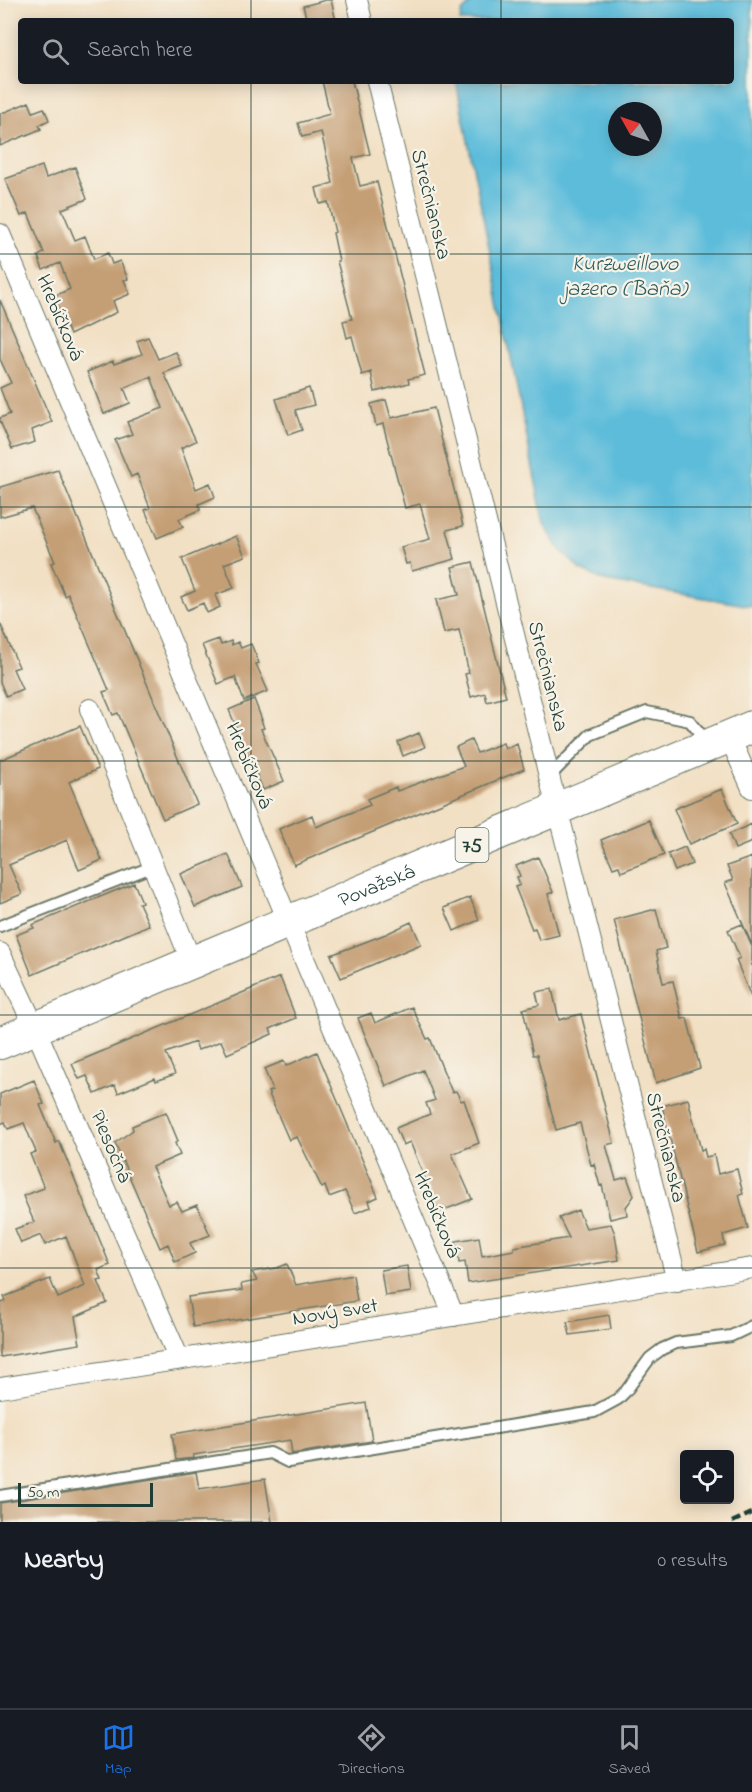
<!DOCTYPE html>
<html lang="en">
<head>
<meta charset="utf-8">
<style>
	:root { --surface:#171b24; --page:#20242c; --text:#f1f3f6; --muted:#9ea1a6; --line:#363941; --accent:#1a73e8 }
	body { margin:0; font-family:"Indie Flower",sans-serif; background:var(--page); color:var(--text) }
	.controls { position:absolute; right:18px; bottom:18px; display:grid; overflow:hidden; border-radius:6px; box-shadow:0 3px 15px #0003 }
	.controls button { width:54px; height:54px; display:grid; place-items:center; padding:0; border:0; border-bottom:2px solid var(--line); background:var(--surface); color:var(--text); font:30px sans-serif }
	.compass { position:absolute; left:608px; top:102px; width:54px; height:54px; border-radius:50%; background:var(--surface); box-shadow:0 3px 15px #0003; rotate:310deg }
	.scale { position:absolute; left:18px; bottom:15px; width:135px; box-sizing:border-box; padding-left:6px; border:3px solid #1f3d34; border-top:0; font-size:16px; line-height:21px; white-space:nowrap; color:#1f3d34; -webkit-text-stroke:4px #f7f3e8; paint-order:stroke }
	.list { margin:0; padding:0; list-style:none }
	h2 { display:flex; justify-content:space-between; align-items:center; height:78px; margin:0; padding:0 24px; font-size:26px }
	h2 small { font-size:20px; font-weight:400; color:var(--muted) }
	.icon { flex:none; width:33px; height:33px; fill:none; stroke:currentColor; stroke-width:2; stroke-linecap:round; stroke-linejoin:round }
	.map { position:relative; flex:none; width:752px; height:1522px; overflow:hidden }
	.search { position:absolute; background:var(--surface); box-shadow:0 3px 15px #0003; left:18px; right:18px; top:18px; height:66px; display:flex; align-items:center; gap:15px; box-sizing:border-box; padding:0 21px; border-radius:6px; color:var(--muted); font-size:22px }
	.sheet { height:186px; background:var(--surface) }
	nav { display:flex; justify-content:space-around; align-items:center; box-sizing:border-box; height:84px; border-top:2px solid var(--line); background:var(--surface); font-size:16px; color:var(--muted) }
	nav a { display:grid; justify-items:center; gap:3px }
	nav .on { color:var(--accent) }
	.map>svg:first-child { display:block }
	.water { fill:#5bbcda; stroke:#3d7c87; stroke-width:1.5; fill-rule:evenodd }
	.building { fill:#c49e75 }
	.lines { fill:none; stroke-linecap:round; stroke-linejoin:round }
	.service-casing { stroke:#697666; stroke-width:14 }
	.minor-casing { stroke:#697666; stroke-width:22 }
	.primary-casing { stroke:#697666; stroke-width:34 }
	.service { stroke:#fff; stroke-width:10 }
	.minor { stroke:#fff; stroke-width:20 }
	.primary { stroke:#fff; stroke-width:32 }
	.rail { stroke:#1f3d34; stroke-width:4.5; stroke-dasharray:9 4.5; stroke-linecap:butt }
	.grid { fill:none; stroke:#1f3d34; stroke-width:1.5; stroke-opacity:0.55 }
	.labels { text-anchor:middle; stroke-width:4.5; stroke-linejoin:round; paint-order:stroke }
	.shield { fill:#f7f3e8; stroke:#60746a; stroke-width:1.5 }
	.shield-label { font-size:20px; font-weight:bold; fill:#1f3d34 }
	.street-label { font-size:21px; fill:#1f3d34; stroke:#f7f3e8 }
	.water-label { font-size:22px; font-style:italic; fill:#2e5d5e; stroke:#f7f3e8 }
</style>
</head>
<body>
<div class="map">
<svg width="752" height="1522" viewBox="0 0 752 1522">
	<rect width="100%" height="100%" fill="#f7f3e8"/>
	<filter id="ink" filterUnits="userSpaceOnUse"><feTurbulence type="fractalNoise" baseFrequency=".0167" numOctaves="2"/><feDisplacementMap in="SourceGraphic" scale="12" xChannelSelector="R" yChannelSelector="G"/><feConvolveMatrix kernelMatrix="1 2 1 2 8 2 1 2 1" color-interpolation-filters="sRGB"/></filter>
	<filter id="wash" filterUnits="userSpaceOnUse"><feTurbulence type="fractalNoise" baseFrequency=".008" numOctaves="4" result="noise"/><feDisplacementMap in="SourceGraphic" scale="24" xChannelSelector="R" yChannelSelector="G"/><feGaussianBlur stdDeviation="1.35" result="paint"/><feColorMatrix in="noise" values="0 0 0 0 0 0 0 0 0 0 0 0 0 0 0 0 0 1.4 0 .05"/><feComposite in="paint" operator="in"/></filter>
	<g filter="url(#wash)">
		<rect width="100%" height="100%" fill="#f2e0c4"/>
		<path class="water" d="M474,0H752V606L605,581L581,570L560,550L544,524L456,81H731V21H460L462,12ZM617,111H653V147H617Z"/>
		<g id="blocks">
			<path class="building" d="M326,0H331L336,21H307L303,6Z
				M322,81H352L370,154L353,158L360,186L377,182L425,375L408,379L409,383L375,392L371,372L362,375L352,336L347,338L343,321L352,319L337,261H339L333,233L335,232L328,202L320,204L316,188L333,183L321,132L302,137L298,123L330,114Z
				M29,102L33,112L44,108L49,120L39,125L41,129L0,146V114Z
				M42,166L46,178L75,167L87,199L62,209L75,240L85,236L94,259L108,253L112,264L120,261L128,279L124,280L130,294L113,301L117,312L70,335L54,296L70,289L60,263L43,270L38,256L44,253L28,213L21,216L5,179Z
				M0,300L52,422L32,430L35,442L12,449L0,421V418L10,414L0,388L11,383L0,359Z
				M148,337L158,359L176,352L182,366L164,373L196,441L181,448L196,489L210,483L215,497L199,504L200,510L179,519L183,527L157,538L145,510L150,508L137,474L131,477L115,440L132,434L127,422L163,408L151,377L124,388L130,403L104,414L87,372L113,361L114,364L142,354L137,341Z
				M309,388L314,405L295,410L302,430L288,435L276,399Z
				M386,400L391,418L434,408L463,526L447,530L455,559L412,571L410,563L406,564L401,547L430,539L420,504L405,508L383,424L376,426L371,404Z
				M58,470L197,804L163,819L118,713L113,715L103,692L109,690L68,594L65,596L51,563L55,562L32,508L0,517V487Z
				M236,536L245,556L224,564L234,588L215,595L220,607L207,613L203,603L187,610L181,597L195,591L182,559Z
				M473,562L506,697L487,702L485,693L471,697L465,674L469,673L459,630L444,633L436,600L459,595L452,567Z
				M0,623L19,667L13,669L22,689L6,696L0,682Z
				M219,639L221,645L231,641L232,645L238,642L241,648L251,644L259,663L256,664L268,691L244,701L235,677L218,684L202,645Z
				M254,699L262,720H261L264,728L261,729L284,781L263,790L229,710Z
				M80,726L98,769L69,782L102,860L79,870L67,840L9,865L22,894L0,903V760Z
				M419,733L425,747L403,756L398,742Z
				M471,740L477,753L503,743L505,749L517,744L524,769L294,865L279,829L312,815L316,827L370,805L367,799L396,787L397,791L464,766L456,747Z
				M722,789L737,824L689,844L674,809Z
				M649,820L664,855L621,872L619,866L613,868L601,840Z
				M752,824V842L735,849L729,834Z
				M685,847L692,864L675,871L668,854Z
				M228,854L242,887L195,907L181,874Z
				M538,857L553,892L548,894L559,935L539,940L535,928L532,929L515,887L520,885L517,877L520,876L516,866Z
				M752,857V945L725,883L733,880L727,866Z
				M134,883L142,902L139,903L149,925L32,975L16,935L34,928L32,925Z
				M470,897L479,920L454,931L444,908Z
				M656,909L666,948L656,951L663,983L673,981L682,1019L687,1018L700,1068L656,1083L614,920Z
				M411,922L421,944L341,978L331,955L386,934Z
				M742,924L752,947L751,997L736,960L740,958L728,930Z
				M280,977L296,1018L270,1029L272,1034L227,1054L221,1041L198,1050L195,1042L166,1053L175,1074L156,1081L155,1078L118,1093L115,1085L95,1094L87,1076L79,1079L72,1064Z
				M552,989L559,1020L581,1014L614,1143L606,1145L616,1180L627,1177L634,1196L626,1207L627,1215L610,1219L602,1185L600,1186L594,1164L591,1165L580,1123L556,1130L537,1055H533L523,1009L539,1005L536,992Z
				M412,1007L427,1039L430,1038L452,1092L456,1091L461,1101L464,1100L479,1143L452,1154L472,1199L439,1212L410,1142L403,1145L396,1128L430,1114L426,1103L435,1100L423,1070L386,1086L358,1018L371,1013L375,1023Z
				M317,1052L378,1197L369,1201L371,1207L355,1213L345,1191L329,1197L325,1186L322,1188L297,1137L289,1140L268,1092L273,1090L264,1069L284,1061L286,1066Z
				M34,1080L44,1104L40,1105L56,1143L59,1141L110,1265L98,1270L102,1280L98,1281L107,1303L75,1317L80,1344L0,1357V1304L6,1301L4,1297L50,1279L58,1298L85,1286L66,1236L45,1245L41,1235L21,1243L15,1229L34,1222L23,1196L44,1188L30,1154L36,1152L24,1123L8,1129L5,1122L0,1124V1094Z
				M688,1099L701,1150L704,1149L706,1157L714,1155L718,1174L737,1169L743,1194L739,1195L748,1228L723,1235L725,1245L698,1252L662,1106Z
				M166,1112L178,1141L175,1143L180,1155L152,1167L169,1205L177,1202L182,1211L197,1205L210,1235L190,1243L195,1253L175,1262L168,1244L160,1248L115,1143L133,1130L132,1126Z
				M578,1210L586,1228L611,1224L615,1234L619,1260L468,1283L465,1262L459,1263L456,1241L479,1237L482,1256L514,1250V1247L569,1238L559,1218Z
				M287,1264L296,1285L353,1275L357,1301L193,1327L188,1297L242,1290L241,1284L257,1281L252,1272L277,1268Z
				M407,1266L411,1292L385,1296L381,1270Z
				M609,1315L611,1329L570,1335L567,1322Z
				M366,1403L372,1441L292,1454L290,1440L193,1455L194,1458L176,1460L172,1434Z
				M196,1472L199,1489L265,1479L272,1522H0V1503Z"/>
		</g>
	</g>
	<g filter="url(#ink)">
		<use href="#blocks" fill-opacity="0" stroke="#697666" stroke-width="1.5"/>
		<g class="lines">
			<defs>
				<path id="service" d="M549,777L590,735L647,712L690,721L707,742
					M0,926L154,866
					M0,1496L270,1453L288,1462L594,1412L618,1399L626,1391L650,1358L662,1349L676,1343L731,1336L752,1326"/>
				<path id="minor" d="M357,0L362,21
					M377,81L551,784L677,1281
					M0,234L454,1316
					M90,709L192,963
					M729,736L752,788
					M0,953L35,1028L179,1359
					M0,1388L752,1268"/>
				<g id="primary">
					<path id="s1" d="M0,1043L752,727"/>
				</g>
			</defs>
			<use href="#service" class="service-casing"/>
			<use href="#minor" class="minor-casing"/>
			<use href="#primary" class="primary-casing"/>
			<use href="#service" class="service"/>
			<use href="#minor" class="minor"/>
			<use href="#primary" class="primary"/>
			<path class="rail" d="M732,1522L752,1513"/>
		</g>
	</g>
	<path class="grid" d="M251,0V21M501,0V21M251,81V1522M501,81V1522M0,254H752M0,507H752M0,761H752M0,1015H752M0,1268H752"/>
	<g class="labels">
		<rect class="shield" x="455.5" y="828" width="33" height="34" rx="4.5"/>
		<g class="shield-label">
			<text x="472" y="852">75</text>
		</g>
		<g class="street-label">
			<text transform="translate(432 204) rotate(76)" y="7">Strečnianska</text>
			<text transform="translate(61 317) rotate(67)" y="7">Hrebíčková</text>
			<text transform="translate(549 676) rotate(76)" y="7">Strečnianska</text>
			<text transform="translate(250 765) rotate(67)" y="7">Hrebíčková</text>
			<text dy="7" stroke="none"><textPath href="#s1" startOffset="408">Považská</textPath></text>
			<text transform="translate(112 1146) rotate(67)" y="7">Piesočná</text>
			<text transform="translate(667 1147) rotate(76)" y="7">Strečnianska</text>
			<text transform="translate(438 1214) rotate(67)" y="7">Hrebíčková</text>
			<text transform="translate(335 1311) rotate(-9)" y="7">Nový svet</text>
		</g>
		<g class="water-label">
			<text x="625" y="270">Kurzweillovo<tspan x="625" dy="25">jazero (Baňa)</tspan></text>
		</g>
	</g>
</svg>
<div class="controls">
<button><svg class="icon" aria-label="locate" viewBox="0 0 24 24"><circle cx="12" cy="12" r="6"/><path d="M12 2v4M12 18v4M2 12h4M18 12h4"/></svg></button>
</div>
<svg class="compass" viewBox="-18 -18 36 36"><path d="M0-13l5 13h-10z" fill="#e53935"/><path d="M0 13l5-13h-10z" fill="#9ea1a6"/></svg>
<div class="scale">50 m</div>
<div class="search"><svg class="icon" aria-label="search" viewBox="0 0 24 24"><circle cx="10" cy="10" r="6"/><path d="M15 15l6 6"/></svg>Search here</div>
</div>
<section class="sheet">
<h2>Nearby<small>0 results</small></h2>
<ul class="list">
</ul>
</section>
<nav>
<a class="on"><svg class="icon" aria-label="map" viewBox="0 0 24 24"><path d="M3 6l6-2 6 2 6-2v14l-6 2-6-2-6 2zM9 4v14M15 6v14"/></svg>Map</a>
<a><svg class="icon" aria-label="directions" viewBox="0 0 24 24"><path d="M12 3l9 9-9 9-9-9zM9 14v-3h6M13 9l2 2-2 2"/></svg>Directions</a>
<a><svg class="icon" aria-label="saved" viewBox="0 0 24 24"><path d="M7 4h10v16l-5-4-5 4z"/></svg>Saved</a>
</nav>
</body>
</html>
